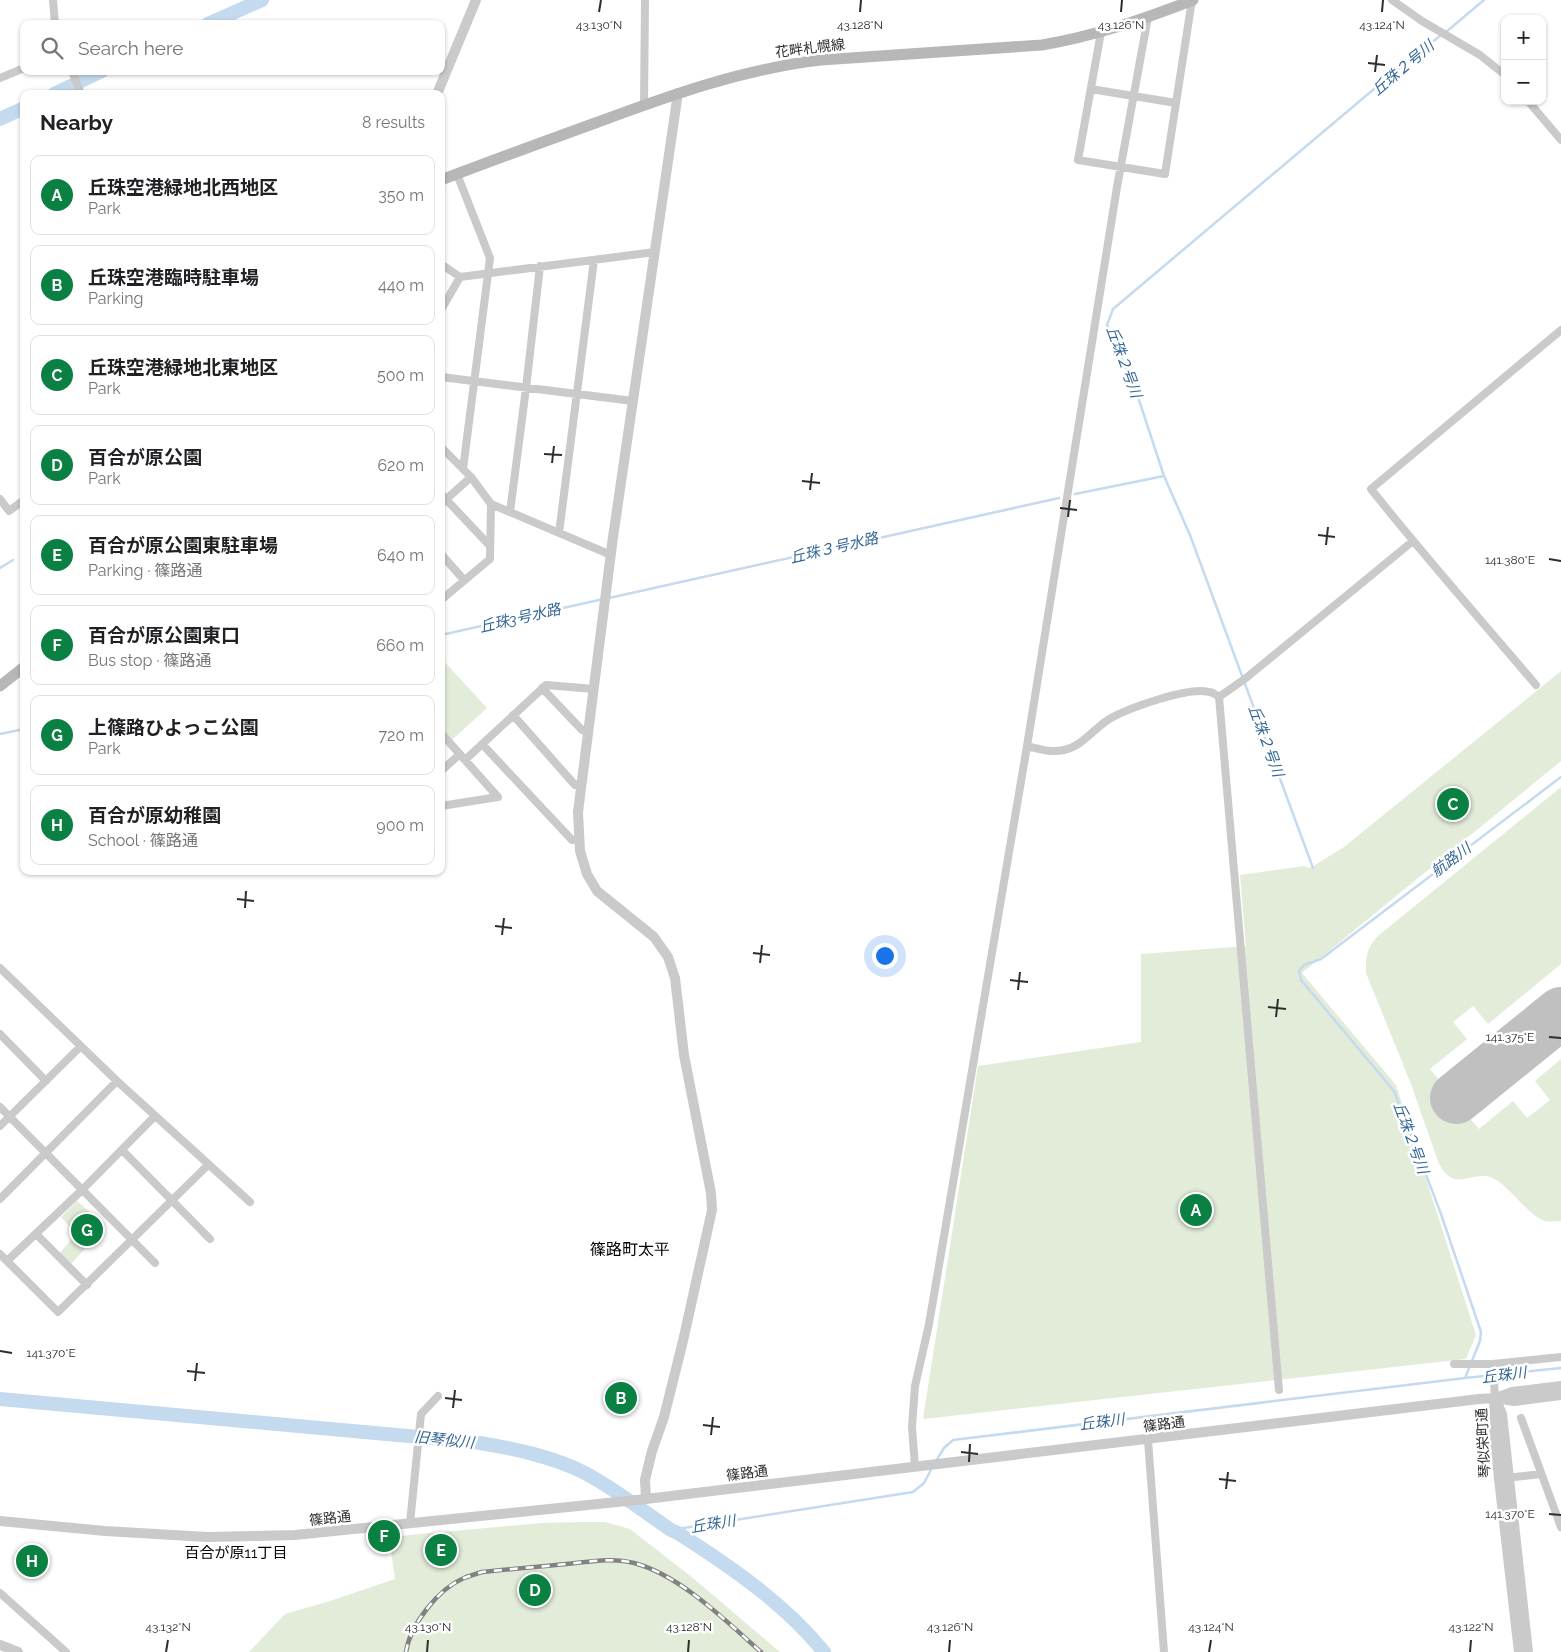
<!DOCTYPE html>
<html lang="en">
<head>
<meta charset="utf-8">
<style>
	:root { --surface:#fff; --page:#f2f2f2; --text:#202124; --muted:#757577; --line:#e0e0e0; --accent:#0b8043 }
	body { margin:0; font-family:Raleway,"Noto Sans JP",sans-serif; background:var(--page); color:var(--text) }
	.controls { position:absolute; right:15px; top:15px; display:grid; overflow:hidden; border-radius:10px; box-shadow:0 1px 4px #0004 }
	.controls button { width:45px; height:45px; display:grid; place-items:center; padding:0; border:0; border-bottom:1px solid var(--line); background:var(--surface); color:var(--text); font:25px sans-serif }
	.you { position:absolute; left:884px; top:955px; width:18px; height:18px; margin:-12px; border:4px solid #fff; border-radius:50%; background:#1a73e8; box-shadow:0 0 0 8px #1a73e833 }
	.badge { display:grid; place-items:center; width:32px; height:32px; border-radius:50%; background:var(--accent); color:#fff; font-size:16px; font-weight:700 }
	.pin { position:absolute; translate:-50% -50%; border:2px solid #fff; box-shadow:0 1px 5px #0006 }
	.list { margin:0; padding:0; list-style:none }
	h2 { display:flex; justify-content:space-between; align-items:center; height:65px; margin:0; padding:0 20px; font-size:21px }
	h2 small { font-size:16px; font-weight:400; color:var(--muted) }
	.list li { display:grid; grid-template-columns:32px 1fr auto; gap:15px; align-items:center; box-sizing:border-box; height:80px; margin:0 10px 10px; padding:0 10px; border:1px solid var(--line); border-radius:10px }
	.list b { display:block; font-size:19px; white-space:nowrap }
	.list p { margin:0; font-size:16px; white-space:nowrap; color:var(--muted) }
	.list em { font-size:16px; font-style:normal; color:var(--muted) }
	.icon { flex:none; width:28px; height:28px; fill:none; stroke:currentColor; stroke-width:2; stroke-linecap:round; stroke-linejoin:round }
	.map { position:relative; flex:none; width:1561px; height:1652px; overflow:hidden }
	.search { position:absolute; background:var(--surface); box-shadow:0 1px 4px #0004; left:20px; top:20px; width:425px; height:55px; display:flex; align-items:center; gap:12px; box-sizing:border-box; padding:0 18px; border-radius:10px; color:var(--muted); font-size:19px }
	.panel { position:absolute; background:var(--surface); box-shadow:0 1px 4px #0004; left:20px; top:90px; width:425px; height:785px; border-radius:10px }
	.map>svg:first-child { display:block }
	.green { fill:#e2ecd9 }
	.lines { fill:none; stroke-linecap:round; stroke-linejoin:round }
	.stream { stroke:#c4daee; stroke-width:2.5 }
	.river { stroke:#c4daee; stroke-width:14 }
	.runway { stroke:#c0c0c0; stroke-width:52 }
	.minor { stroke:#cacaca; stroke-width:8 }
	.tertiary { stroke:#cacaca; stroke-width:10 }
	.secondary { stroke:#b7b7b7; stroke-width:11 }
	.rail-casing { stroke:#828282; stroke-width:4.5 }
	.rail { stroke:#fff; stroke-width:2.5; stroke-dasharray:8; stroke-linecap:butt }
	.ticks { fill:none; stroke:#2d2d2d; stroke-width:2 }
	.labels { text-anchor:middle; stroke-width:5; stroke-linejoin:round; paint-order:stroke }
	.street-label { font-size:14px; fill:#2d2d2d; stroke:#fff }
	.water-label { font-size:15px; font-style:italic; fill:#356796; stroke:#fff }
	.neighbourhood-label { font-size:15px; fill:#000; stroke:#fff }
	.quarter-label { font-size:16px; fill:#000; stroke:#fff }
	.ticks-label { font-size:12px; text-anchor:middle; fill:#2d2d2d; stroke:#fff; stroke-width:5; stroke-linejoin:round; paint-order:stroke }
</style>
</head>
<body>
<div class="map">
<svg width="1561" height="1652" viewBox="0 0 1561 1652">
	<rect width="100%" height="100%" fill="#fff"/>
	<path class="green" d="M441,658L487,708L452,740L441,728Z
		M1561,671V761L1302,973L1396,1085L1476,1335L1466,1359L923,1419L978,1066L1141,1042V954L1246,946L1240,875L1304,866L1310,868L1344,847Z
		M1561,787V964L1488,1024L1473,1006L1453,1022L1467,1039L1430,1069L1479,1129L1513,1101L1527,1118L1550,1100L1535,1081L1561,1059V1221C1556,1221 1550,1222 1545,1221C1525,1214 1505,1178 1486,1176C1464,1175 1454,1190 1439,1164L1411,1084L1366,973C1366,956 1366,949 1378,936Z
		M77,1201L105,1226L92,1238L93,1240L70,1265L59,1254L76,1234L61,1217Z
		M584,1522H605L630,1529L693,1578L780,1652H249L285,1614L330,1601L395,1579L389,1537L541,1523Z"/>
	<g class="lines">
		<path class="stream" d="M1446,32L1484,0
			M1075,494L1164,476
			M0,568L13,560
			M609,598L1059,498
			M441,635L599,600
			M0,734L24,729
			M1313,868L1190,535L1164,476L1137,394L1107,325L1113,309L1374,89L1441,35
			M1465,1378L1480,1341L1481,1332L1441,1214L1394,1091L1301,980L1299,971L1304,965L1321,959L1561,777
			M936,1461L944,1448L953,1440L1465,1378L1561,1368
			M671,1530L913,1492L924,1483L932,1468"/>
		<path class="river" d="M208,24L262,0
			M54,94L102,71
			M0,119L24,108
			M0,1399L474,1442C511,1448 552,1456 585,1473C615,1489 643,1511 671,1530L678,1533C731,1567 784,1603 824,1652"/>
		<path class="runway" d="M1456,1098L1561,1013"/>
		<path class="minor" d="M53,0L55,24
			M1392,0L1422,21L1480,55L1505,75
			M1101,32L1078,160L1165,174L1192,0
			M72,71L81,94
			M0,78L24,68
			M1091,89L1176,103
			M1528,101L1561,140
			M644,105L645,0
			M457,174L490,258L463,469
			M441,264L460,277L655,252
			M441,310L460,277
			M441,377L633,401
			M441,447L471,477L491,504L611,555
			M441,494L490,546
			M0,499L9,511L24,500
			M441,504L471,477
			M510,512L526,388L540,266
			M559,533L594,260
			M441,554L464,580
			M441,600L490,559L491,504
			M1536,685C1481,620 1424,556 1371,489L1561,330
			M542,688L582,730L588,731
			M513,715L575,785H581
			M441,733L465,760
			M482,744L572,840L579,839
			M1027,746C1040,749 1051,753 1064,750C1083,746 1095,727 1111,718C1129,708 1190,686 1209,692C1213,692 1216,695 1219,697
			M441,771L460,754
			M441,806L498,797L465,760L546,685L594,689
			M0,968L117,1081L250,1202
			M0,1034L46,1081
			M0,1107L155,1263
			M0,1126L81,1046
			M122,1150L210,1239
			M0,1199L117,1081
			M36,1234L87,1285
			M0,1254L58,1312L208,1165
			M7,1261L82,1190L155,1116
			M1454,1364H1493
			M1279,1390L1219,697L1246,678L1413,541
			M1495,1398L1493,1364L1561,1357
			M1521,1418L1561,1527
			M1148,1440L1164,1652
			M915,1467L912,1427L915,1386L929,1324L943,1242L1027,746L1117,187L1148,17
			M1506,1478L1541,1474
			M410,1523L421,1414L438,1396
			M0,1593L66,1652"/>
		<path class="tertiary" d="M437,94L476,0
			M1495,1398L1502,1414L1528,1652
			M1496,1398L1512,1392L1561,1386
			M1495,1399L1493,1416L1499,1479L1519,1652
			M646,1499L645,1480L652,1451L664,1417L683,1341L712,1210L711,1193L684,1055L675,978L668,957L654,937L597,891L587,874L580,851L578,812L613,537L678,93
			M0,1521L105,1531L207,1537L295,1535L646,1499L1479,1399L1495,1398L1514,1401L1561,1395
			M0,1645L18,1652"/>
		<path class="secondary" d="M441,180C493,160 546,141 598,122C671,95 743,69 821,60L1042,45C1095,36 1144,19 1193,0
			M0,686L24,667"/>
		<defs>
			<path id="rail" d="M406,1652C410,1625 438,1589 464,1578C469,1576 476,1574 482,1572C510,1569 538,1567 566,1564C588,1562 612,1557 634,1563C680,1575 726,1621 761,1652"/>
		</defs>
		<use href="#rail" class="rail-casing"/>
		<use href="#rail" class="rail"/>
	</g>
	<path class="ticks" d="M599,12L601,0M860,12L861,0M1121,12L1122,0M1382,12L1383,0M1368,63L1385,65M1375,72L1377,55M544,454L562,455M552,463L554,446M802,481L820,483M810,490L812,473M1060,508L1077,510M1068,517L1070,500M1318,535L1335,537M1326,545L1328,527M1549,559L1561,561M237,899L254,901M245,908L246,891M495,926L512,928M502,935L504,918M753,953L770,955M760,963L762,945M1010,980L1028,982M1018,990L1020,972M1268,1007L1286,1009M1276,1017L1278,999M1549,1037L1561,1038M0,1351L12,1353M187,1371L205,1373M195,1381L197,1363M445,1398L462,1400M453,1408L455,1390M703,1425L720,1427M711,1435L713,1417M961,1452L978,1454M969,1462L970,1444M1219,1479L1236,1481M1226,1489L1228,1472M1549,1514L1561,1515M166,1652L168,1640M427,1652L428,1640M688,1652L689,1640M949,1652L950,1640M1209,1652L1211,1640M1470,1652L1471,1640"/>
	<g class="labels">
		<g class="street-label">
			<text transform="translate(810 48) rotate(-7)" y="5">花畔札幌線</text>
			<text transform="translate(1164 1424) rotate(-7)" y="5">篠路通</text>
			<text transform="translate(1483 1443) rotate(-93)" y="5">琴似栄町通</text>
			<text transform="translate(747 1473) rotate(-7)" y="5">篠路通</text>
			<text transform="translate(330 1518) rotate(-6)" y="5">篠路通</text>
		</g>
		<g class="water-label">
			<text transform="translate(1403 68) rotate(-40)" y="5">丘珠２号川</text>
			<text transform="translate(1124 362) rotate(70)" y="5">丘珠２号川</text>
			<text transform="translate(834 548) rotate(-13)" y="5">丘珠３号水路</text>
			<text transform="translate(520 618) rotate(-13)" y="5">丘珠3号水路</text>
			<text transform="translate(1266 741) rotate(70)" y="5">丘珠２号川</text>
			<text transform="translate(1451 860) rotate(-37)" y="5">航路川</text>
			<text transform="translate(1411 1138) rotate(70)" y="5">丘珠２号川</text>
			<text transform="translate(1504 1375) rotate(-7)" y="5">丘珠川</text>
			<text transform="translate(1102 1422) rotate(-7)" y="5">丘珠川</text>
			<text transform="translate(444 1440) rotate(6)" y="5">旧琴似川</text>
			<text transform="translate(713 1524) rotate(-9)" y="5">丘珠川</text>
		</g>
		<g class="neighbourhood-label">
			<text x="236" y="1558">百合が原11丁目</text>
		</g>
		<g class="quarter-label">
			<text x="630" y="1255">篠路町太平</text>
		</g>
	</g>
	<g class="ticks-label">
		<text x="599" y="29">43.130°N</text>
		<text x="860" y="29">43.128°N</text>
		<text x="1121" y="29">43.126°N</text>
		<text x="1382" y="29">43.124°N</text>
		<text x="1510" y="564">141.380°E</text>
		<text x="1510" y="1041">141.375°E</text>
		<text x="51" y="1357">141.370°E</text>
		<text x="1510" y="1518">141.370°E</text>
		<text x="168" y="1631">43.132°N</text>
		<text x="428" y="1631">43.130°N</text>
		<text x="689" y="1631">43.128°N</text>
		<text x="950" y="1631">43.126°N</text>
		<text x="1211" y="1631">43.124°N</text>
		<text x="1471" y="1631">43.122°N</text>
	</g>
</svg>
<div class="controls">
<button>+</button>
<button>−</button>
</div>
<div class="you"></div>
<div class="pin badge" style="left:1196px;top:1210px">A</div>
<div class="pin badge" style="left:621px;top:1398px">B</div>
<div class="pin badge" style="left:1453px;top:804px">C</div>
<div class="pin badge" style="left:535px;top:1590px">D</div>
<div class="pin badge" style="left:441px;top:1550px">E</div>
<div class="pin badge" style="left:384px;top:1536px">F</div>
<div class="pin badge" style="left:87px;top:1230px">G</div>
<div class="pin badge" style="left:32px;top:1561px">H</div>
<div class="search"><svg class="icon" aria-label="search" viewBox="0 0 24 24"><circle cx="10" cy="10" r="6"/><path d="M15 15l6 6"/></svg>Search here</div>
<section class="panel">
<h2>Nearby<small>8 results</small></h2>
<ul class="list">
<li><span class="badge">A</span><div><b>丘珠空港緑地北西地区</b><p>Park</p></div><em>350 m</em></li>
<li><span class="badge">B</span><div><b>丘珠空港臨時駐車場</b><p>Parking</p></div><em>440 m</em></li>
<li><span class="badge">C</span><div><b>丘珠空港緑地北東地区</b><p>Park</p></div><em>500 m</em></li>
<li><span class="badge">D</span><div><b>百合が原公園</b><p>Park</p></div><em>620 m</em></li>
<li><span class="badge">E</span><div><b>百合が原公園東駐車場</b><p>Parking · 篠路通</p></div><em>640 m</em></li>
<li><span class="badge">F</span><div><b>百合が原公園東口</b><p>Bus stop · 篠路通</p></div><em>660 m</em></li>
<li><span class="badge">G</span><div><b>上篠路ひよっこ公園</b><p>Park</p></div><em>720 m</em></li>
<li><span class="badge">H</span><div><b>百合が原幼稚園</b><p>School · 篠路通</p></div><em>900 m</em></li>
</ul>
</section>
</div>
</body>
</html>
